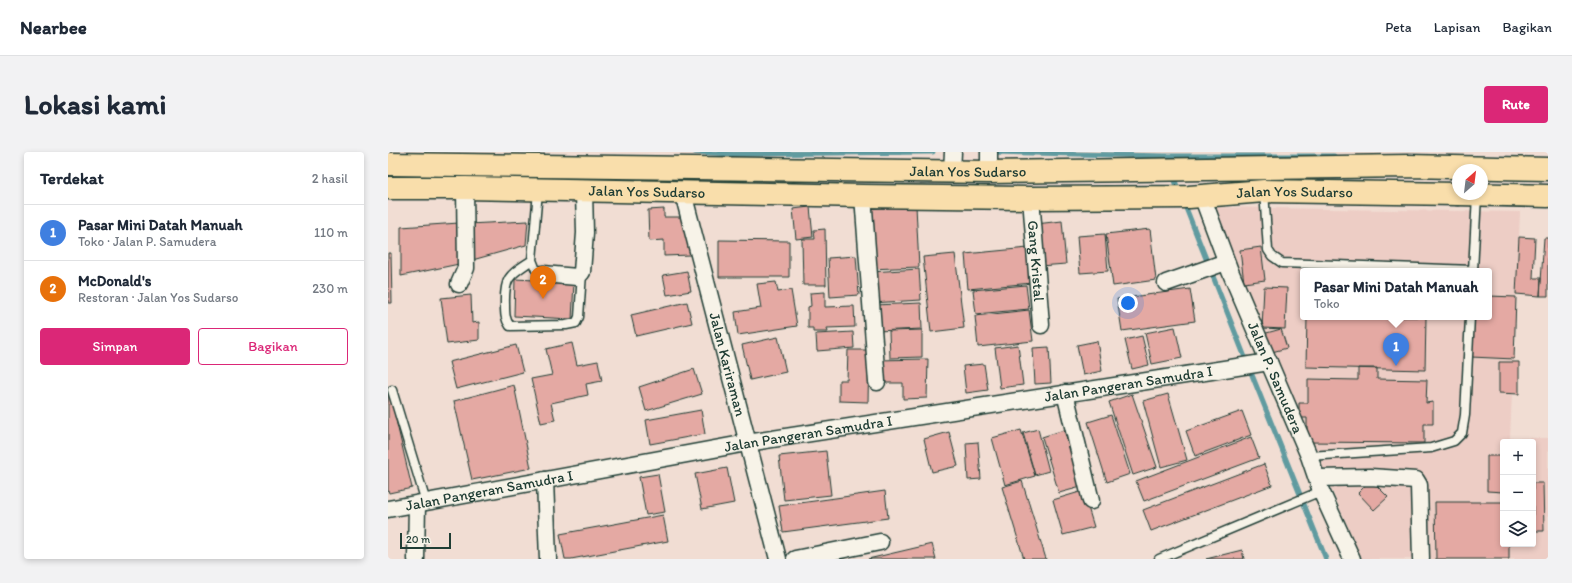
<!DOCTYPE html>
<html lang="id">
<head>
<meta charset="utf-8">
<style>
	:root { --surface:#fff; --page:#f2f2f3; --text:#1f2937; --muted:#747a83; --line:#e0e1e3; --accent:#db2777 }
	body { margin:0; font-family:Itim,sans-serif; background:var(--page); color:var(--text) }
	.controls { position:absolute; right:12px; bottom:12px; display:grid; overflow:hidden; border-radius:4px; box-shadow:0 2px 6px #0003 }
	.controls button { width:36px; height:36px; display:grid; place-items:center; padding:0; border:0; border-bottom:1px solid var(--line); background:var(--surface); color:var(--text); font:20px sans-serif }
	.compass { position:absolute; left:1064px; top:12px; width:36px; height:36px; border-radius:50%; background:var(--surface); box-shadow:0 2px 6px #0003; rotate:28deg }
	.scale { position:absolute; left:12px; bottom:10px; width:51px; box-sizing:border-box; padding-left:4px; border:2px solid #1f3d34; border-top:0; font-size:11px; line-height:14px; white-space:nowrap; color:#1f3d34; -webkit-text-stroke:3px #f7f3e8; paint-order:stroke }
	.you { position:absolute; left:740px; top:151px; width:14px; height:14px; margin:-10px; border:3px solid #fff; border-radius:50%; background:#1a73e8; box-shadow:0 0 0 6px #1a73e833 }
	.badge { display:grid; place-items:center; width:26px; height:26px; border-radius:50%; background:var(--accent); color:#fff; font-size:13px; font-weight:700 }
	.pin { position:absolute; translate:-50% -33px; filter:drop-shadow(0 1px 2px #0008) }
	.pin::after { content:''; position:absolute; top:21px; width:14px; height:12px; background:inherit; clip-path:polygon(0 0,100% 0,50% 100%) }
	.popup { position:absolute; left:912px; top:116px; width:192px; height:52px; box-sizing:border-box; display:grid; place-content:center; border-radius:4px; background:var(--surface); filter:drop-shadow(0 1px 3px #0005); font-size:13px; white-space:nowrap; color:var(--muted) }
	.popup b { font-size:15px; color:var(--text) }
	.popup::after { content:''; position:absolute; left:50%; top:100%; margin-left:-8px; border:8px solid transparent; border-top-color:var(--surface) }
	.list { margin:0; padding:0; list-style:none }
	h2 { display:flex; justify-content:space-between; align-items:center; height:52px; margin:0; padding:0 16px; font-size:17px }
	h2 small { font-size:13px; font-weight:400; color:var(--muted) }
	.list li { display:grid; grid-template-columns:26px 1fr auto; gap:12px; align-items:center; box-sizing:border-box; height:56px; padding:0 16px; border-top:1px solid var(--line) }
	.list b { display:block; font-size:15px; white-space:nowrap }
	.list p { margin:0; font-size:13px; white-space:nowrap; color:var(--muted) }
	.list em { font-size:13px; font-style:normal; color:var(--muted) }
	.actions { display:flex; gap:8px; padding:12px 16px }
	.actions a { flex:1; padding:9px 0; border:1px solid var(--accent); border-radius:4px; text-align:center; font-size:14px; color:var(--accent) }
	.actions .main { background:var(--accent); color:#fff }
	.icon { flex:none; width:22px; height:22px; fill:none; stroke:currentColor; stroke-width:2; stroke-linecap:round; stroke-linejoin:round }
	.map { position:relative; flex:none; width:1160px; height:407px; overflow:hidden; border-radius:4px }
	header { display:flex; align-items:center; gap:24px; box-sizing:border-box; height:56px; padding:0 20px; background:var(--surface); border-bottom:1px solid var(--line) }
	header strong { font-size:19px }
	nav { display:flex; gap:22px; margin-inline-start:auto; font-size:14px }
	.intro { display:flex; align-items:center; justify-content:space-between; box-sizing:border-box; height:96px; padding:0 24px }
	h1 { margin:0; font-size:28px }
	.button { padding:10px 18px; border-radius:4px; background:var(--accent); color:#fff; font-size:14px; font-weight:700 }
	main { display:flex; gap:24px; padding:0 24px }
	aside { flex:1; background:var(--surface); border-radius:4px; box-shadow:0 2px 6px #0003 }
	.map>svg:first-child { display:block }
	.built { fill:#edcdc5; fill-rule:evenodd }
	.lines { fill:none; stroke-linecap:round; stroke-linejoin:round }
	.stream { stroke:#609ba0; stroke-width:5 }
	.building { fill:#e4a9a3; stroke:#1f3d34 }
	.lane-casing { stroke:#1f3d34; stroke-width:11 }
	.street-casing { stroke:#1f3d34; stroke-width:19 }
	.primary-casing { stroke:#1f3d34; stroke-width:25 }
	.lane { stroke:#f7f3e8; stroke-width:8 }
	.street { stroke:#f7f3e8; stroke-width:16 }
	.primary { stroke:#f9deab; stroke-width:22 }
	.labels { text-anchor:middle; stroke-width:3; stroke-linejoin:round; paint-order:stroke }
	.street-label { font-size:15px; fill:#1f3d34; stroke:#f7f3e8 }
</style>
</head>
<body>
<header>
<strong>Nearbee</strong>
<nav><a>Peta</a><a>Lapisan</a><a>Bagikan</a></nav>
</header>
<div class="intro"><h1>Lokasi kami</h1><a class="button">Rute</a></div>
<main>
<aside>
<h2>Terdekat<small>2 hasil</small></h2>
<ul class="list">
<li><span class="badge" style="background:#3f7fe0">1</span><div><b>Pasar Mini Datah Manuah</b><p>Toko · Jalan P. Samudera</p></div><em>110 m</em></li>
<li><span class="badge" style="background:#e8710a">2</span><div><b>McDonald's</b><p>Restoran · Jalan Yos Sudarso</p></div><em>230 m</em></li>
</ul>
<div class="actions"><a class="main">Simpan</a><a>Bagikan</a></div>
</aside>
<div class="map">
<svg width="1160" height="407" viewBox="0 0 1160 407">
	<rect width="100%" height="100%" fill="#f1ddd3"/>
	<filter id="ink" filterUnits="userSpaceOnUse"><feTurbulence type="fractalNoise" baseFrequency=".025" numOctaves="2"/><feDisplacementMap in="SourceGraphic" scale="8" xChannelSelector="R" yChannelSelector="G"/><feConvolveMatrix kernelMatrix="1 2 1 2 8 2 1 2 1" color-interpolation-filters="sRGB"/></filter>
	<g filter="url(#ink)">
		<path class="built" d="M821,55L1132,60L1122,286H1160V407H974ZM915,119H1101V165H915ZM1115,290H1145V392H1115Z"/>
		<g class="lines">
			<path class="stream" d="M307,0L345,2L545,0
				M605,0L776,4H946
				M785,23L791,40
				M796,51L860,213L938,407"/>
		</g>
		<path class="building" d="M528,54L531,115L482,117L479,57Z
			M422,55L425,85L408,87L405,57Z
			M276,57V65H301L302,103L276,104V88L261,89L260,58Z
			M140,69L138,93L81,109L80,72Z
			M674,69L678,112L652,114L648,72Z
			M71,71V112L13,124V75Z
			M437,77L438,133H415L414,87H427L426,78Z
			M762,77L768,128L725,134L718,82Z
			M717,82L720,119L692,121L689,84Z
			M1131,85L1147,86L1145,126H1153L1152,144L1128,142Z
			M1156,86H1160V144H1152Z
			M331,88L401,89V125H331Z
			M873,95L877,128L856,131L852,98Z
			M640,96L644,131L580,137L577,102Z
			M0,101H3L4,151H0Z
			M567,102L576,176L543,180L535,105Z
			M468,104L471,143L442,145L440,106Z
			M531,117L533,148L484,151L482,120Z
			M299,119L303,139L279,143L275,123Z
			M127,127L186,130L184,167L126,164Z
			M388,130L390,140L403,138L409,174L350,183L347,160L373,156L369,132Z
			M638,133L641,157L588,162L585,138Z
			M876,135L899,136L897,177L874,176Z
			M802,137L807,169L734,179L729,147Z
			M437,140V155L466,154L467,175L439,176L440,180H425V176H420V155L423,154L422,141Z
			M83,143L84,171L91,170V188L59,192L53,146Z
			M1101,144L1128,145L1126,207L1083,205L1084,165H1101Z
			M299,150L304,171L248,184L243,163Z
			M533,151L534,177L488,179L486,153Z
			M641,158L645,189L590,195L587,164Z
			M919,165H1038L1037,218L918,215Z
			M787,175L794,206L764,212L757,181Z
			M893,177L899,196L880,201L875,182Z
			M534,178V205L502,206L501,179Z
			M465,180L466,196L429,199L428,182Z
			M754,184L761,213L744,217L737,188Z
			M390,185L398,220L362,228L354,193Z
			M709,189L714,219L695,223L689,193Z
			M184,191L189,213L210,209L214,229L198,232L200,243L163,251L167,268L153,271L143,227L164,223L158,197Z
			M128,193L135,220L68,237L61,210Z
			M630,193L635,233L612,236L607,196Z
			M661,195L663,231L647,232L645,196Z
			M460,198H481L480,250L451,249V228H459Z
			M540,207L539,246L515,247V231H489V208Z
			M1111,210H1131V242L1111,241Z
			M596,212L600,238L578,241L575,214Z
			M970,216H989V227L1039,228L1038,251L1045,250V272H1036V291L919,290V266H911V251H920V227L970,228Z
			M306,217L314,242L258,259L251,235Z
			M126,233L143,316L84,328L66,249Z
			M0,234L24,336L1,341L0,338Z
			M744,242L769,315L745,323L721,250Z
			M780,242L799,308L773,315L755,249Z
			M313,258L317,282L262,292L258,268Z
			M854,259L863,283L807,304L798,279Z
			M723,263L742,322L719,330L700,270Z
			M650,277L661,319L647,323L635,281Z
			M633,278L647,324L617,333L604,286Z
			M676,278L693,335L671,341L654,285Z
			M561,280L570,314L544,320L536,287Z
			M863,285L871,306L756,349L748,329Z
			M590,290L593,327L580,328L578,291Z
			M438,299L443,343L396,348L391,304Z
			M1099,304H1115V340L1099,339Z
			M876,312L884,333L763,379L755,358Z
			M339,316L346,351L314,357L307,322Z
			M270,322L277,360L258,363L251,325Z
			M983,328L1000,345L986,358L970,341Z
			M634,329L658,407H636L614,335Z
			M1145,331H1155L1156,379H1145Z
			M497,339L500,366L395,380L391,354Z
			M695,339L706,375L675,383L665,348Z
			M1047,350H1115V392H1121V407H1048Z
			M275,363L280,389L183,407H177L172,382Z
			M544,392L548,407H480Z
			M854,398L856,407H818Z"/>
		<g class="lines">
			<defs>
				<path id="lane" d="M150,39L144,108L148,118L155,122
					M876,39L880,98L884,104L894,111L1085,118
					M144,108C122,123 116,124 117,153C117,162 117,167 122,174L178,173L188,171L191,165L194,121
					M1085,119L1089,43
					M4,238L38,350
					M921,304L1043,296L1066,289L1074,281L1077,263L1082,165
					M771,407L933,339"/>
				<g id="street">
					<path d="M564,19L565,0"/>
					<path d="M601,20V0"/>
					<path id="s1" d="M295,41L390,407"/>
					<path d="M475,44L489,230"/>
					<path id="s2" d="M814,44L842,119L921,304L933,339L964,407"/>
					<path id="s3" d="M643,46L653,173"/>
					<path d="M155,122L189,125L194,120L197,81L196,39"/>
					<path d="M778,131L838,110"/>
					<path d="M71,132L78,116L77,36"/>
					<path d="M677,241L703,349"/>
					<path d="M930,326L982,325L1028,328L1031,333L1033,407"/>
					<path d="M157,328L160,407"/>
					<path id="s4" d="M0,357L359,291L881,210"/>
					<path d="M28,407L29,352"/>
					<path d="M407,407L492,390"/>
				</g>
				<g id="primary">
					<path id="s5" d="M0,12L601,20L1021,14L1160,17"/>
					<path id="s6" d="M0,36H77L475,44L643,46L801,45L876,39L1070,42"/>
					<path d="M1070,42L1160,44"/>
				</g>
			</defs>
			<use href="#lane" class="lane-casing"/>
			<use href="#street" class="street-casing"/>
			<use href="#primary" class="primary-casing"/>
			<use href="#lane" class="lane"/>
			<use href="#street" class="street"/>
			<use href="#primary" class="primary"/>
		</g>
	</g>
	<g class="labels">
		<g class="street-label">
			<text dy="5" stroke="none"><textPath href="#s5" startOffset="580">Jalan Yos Sudarso</textPath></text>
			<text dy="5" stroke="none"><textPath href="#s6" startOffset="259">Jalan Yos Sudarso</textPath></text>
			<text dy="5" stroke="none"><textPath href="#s6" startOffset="907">Jalan Yos Sudarso</textPath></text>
			<text dy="5" stroke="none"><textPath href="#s3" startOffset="63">Gang Kristal</textPath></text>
			<text dy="5" stroke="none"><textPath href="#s1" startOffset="177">Jalan Kariraman</textPath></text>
			<text dy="5" stroke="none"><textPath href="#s2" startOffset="196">Jalan P. Samudera</textPath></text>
			<text dy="5" stroke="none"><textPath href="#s4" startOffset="751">Jalan Pangeran Samudra I</textPath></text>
			<text dy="5" stroke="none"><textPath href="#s4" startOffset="427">Jalan Pangeran Samudra I</textPath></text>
			<text dy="5" stroke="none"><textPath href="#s4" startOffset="103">Jalan Pangeran Samudra I</textPath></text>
		</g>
	</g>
</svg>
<div class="controls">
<button>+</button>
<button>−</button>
<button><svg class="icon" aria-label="layers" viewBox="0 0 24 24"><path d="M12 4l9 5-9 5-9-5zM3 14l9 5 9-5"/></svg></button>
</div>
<svg class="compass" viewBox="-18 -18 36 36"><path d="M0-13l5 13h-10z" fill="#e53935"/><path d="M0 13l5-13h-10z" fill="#747a83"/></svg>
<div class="scale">20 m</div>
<div class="you"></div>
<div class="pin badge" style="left:1008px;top:214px;background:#3f7fe0">1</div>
<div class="popup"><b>Pasar Mini Datah Manuah</b>Toko</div>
<div class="pin badge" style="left:155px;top:147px;background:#e8710a">2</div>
</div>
</main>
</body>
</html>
